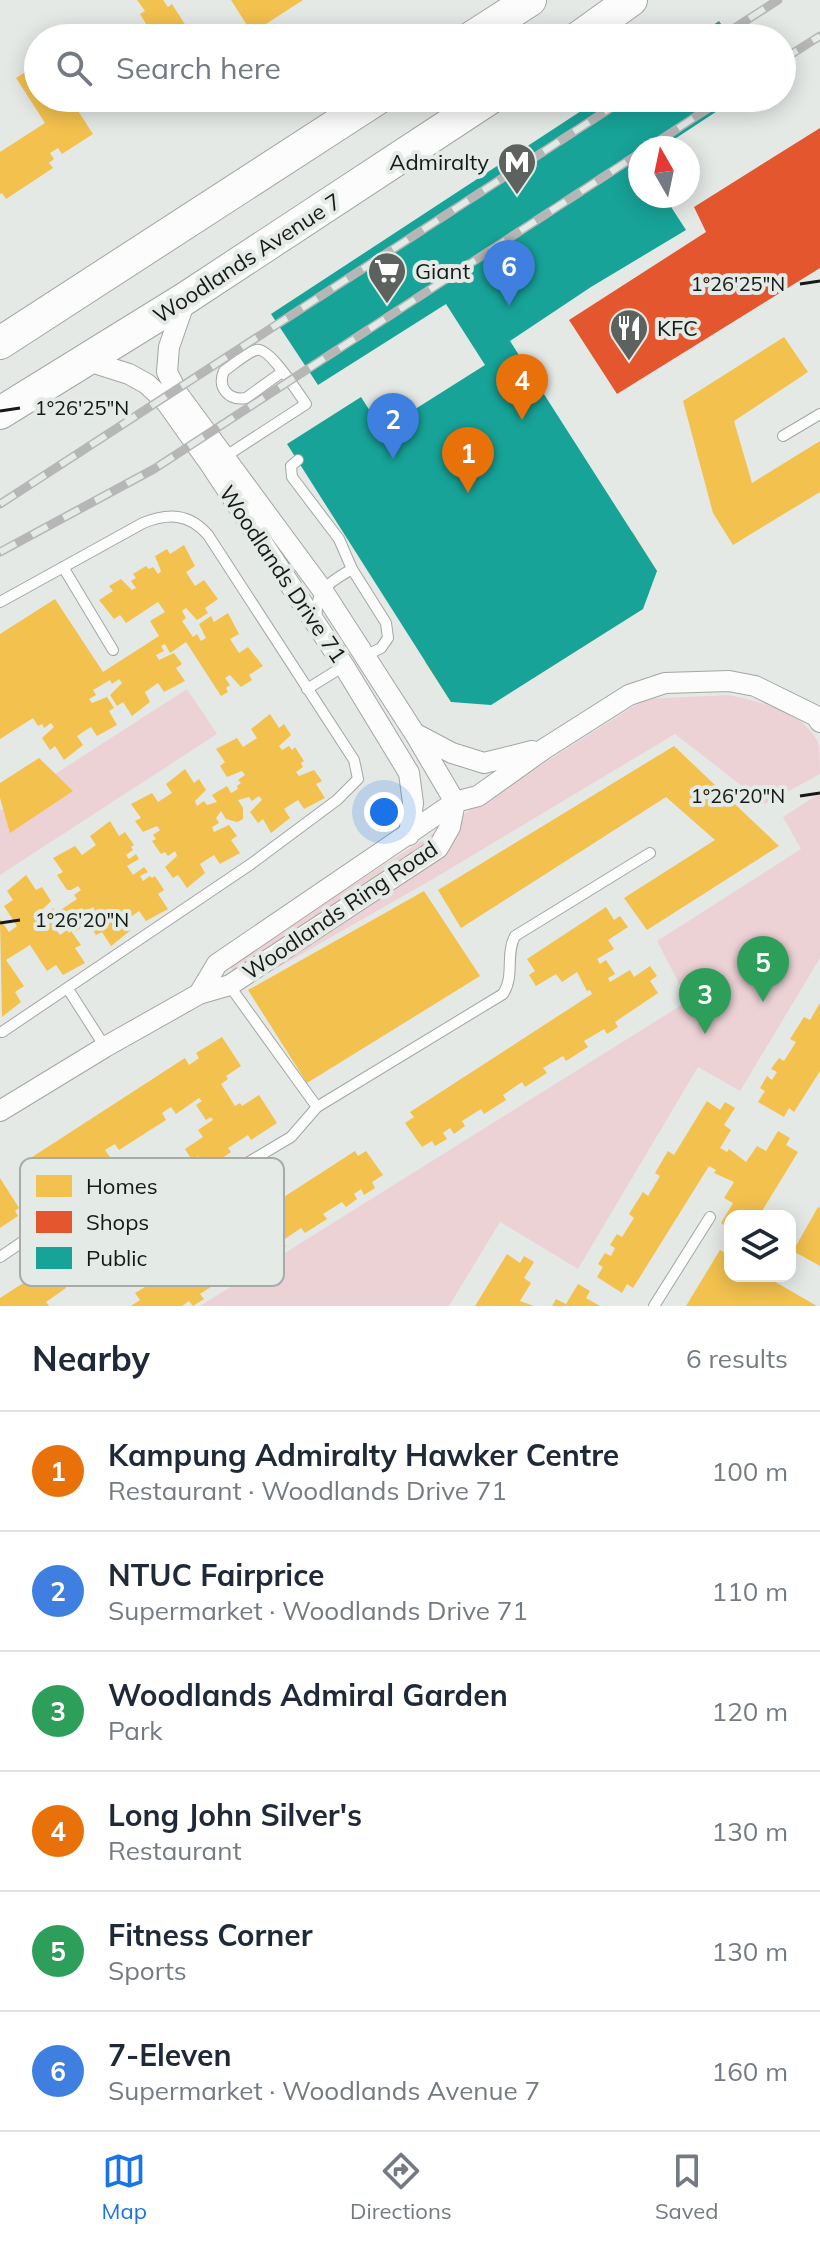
<!DOCTYPE html>
<html lang="en">
<head>
<meta charset="utf-8">
<style>
	:root { --surface:#fff; --page:#f2f2f3; --text:#1f2937; --muted:#747a83; --line:#e0e1e3; --accent:#1a73e8 }
	body { margin:0; font-family:Mulish,sans-serif; background:var(--page); color:var(--text) }
	.controls { position:absolute; right:24px; bottom:24px; display:grid; overflow:hidden; border-radius:16px; box-shadow:0 4px 20px #0003 }
	.controls button { width:72px; height:72px; display:grid; place-items:center; padding:0; border:0; border-bottom:2px solid var(--line); background:var(--surface); color:var(--text); font:40px sans-serif }
	.compass { position:absolute; left:628px; top:136px; width:72px; height:72px; border-radius:50%; background:var(--surface); box-shadow:0 4px 20px #0003; rotate:351deg }
	.you { position:absolute; left:384px; top:812px; width:28px; height:28px; margin:-20px; border:6px solid #fff; border-radius:50%; background:#1a73e8; box-shadow:0 0 0 12px #1a73e833 }
	.badge { display:grid; place-items:center; width:52px; height:52px; border-radius:50%; background:var(--accent); color:#fff; font-size:26px; font-weight:700 }
	.pin { position:absolute; translate:-50% -66px; filter:drop-shadow(0 2px 4px #0008) }
	.pin::after { content:''; position:absolute; top:42px; width:28px; height:24px; background:inherit; clip-path:polygon(0 0,100% 0,50% 100%) }
	.list { margin:0; padding:0; list-style:none }
	h2 { display:flex; justify-content:space-between; align-items:center; height:104px; margin:0; padding:0 32px; font-size:34px }
	h2 small { font-size:26px; font-weight:400; color:var(--muted) }
	.list li { display:grid; grid-template-columns:52px 1fr auto; gap:24px; align-items:center; box-sizing:border-box; height:120px; padding:0 32px; border-top:2px solid var(--line) }
	.list b { display:block; font-size:30px; white-space:nowrap }
	.list p { margin:0; font-size:26px; white-space:nowrap; color:var(--muted) }
	.list em { font-size:26px; font-style:normal; color:var(--muted) }
	.icon { flex:none; width:44px; height:44px; fill:none; stroke:currentColor; stroke-width:2; stroke-linecap:round; stroke-linejoin:round }
	.map { position:relative; flex:none; width:820px; height:1306px; overflow:hidden }
	.search { position:absolute; background:var(--surface); box-shadow:0 4px 20px #0003; left:24px; right:24px; top:24px; height:88px; display:flex; align-items:center; gap:20px; box-sizing:border-box; padding:0 28px; border-radius:44px; color:var(--muted); font-size:30px }
	.sheet { height:824px; background:var(--surface) }
	nav { display:flex; justify-content:space-around; align-items:center; box-sizing:border-box; height:112px; border-top:2px solid var(--line); background:var(--surface); font-size:22px; color:var(--muted) }
	nav a { display:grid; justify-items:center; gap:4px }
	nav .on { color:var(--accent) }
	.map>svg:first-child { display:block }
	.green { fill:#ecd2d5 }
	.homes { fill:#f2c14e }
	.shops { fill:#e4572e }
	.public { fill:#17a398 }
	.lines { fill:none; stroke-linecap:round; stroke-linejoin:round }
	.lane-casing { stroke:#a3a6a3; stroke-width:12 }
	.street-casing { stroke:#a3a6a3; stroke-width:22 }
	.primary-casing { stroke:#a3a6a3; stroke-width:34 }
	.lane { stroke:#fbfcfb; stroke-width:10 }
	.street { stroke:#fbfcfb; stroke-width:20 }
	.primary { stroke:#fbfcfb; stroke-width:32 }
	.rail-casing { stroke:#b5b6b5; stroke-width:9 }
	.rail { stroke:#e4eae5; stroke-width:6; stroke-dasharray:18; stroke-linecap:butt }
	.ticks { fill:none; stroke:#161917; stroke-width:3 }
	.labels { text-anchor:middle; stroke-width:8; stroke-linejoin:round; paint-order:stroke }
	.poi-label { font-size:22px; fill:#161917; stroke:#e4eae5; text-anchor:start }
	.street-label { font-size:22px; fill:#161917; stroke:#e4eae5 }
	.key { fill:#e4eae5; stroke:#a6aba7; stroke-width:2 }
	.key-label { font-size:22px; fill:#161917 }
	.ticks-label { font-size:20px; text-anchor:middle; fill:#161917; stroke:#e4eae5; stroke-width:8; stroke-linejoin:round; paint-order:stroke }
</style>
</head>
<body>
<div class="map">
<svg width="820" height="1306" viewBox="0 0 820 1306">
	<rect width="100%" height="100%" fill="#e5e9e6"/>
	<path class="green" d="M187,689L217,734L0,875V810L73,791L55,774Z
		M729,695C760,702 802,711 818,742C820,750 820,765 820,774L765,804L675,734L433,879L244,987L228,964L645,699Z
		M820,793V958L740,1091L698,1067L578,1269L500,1222L449,1306H200L688,1001L657,941L801,849L783,817Z"/>
	<path class="homes" d="M137,0H163L168,7L172,4L193,37L131,38L148,27L140,14L145,11Z
		M231,0H303L252,33Z
		M38,64V98H60L66,108L73,103L93,134L62,154L58,148L50,153L54,159L49,163L53,168L6,199L2,193L0,194V152L45,123L16,78Z
		M784,337L808,372L734,421L752,483L820,441V492L733,545L713,513L683,401Z
		M591,528L604,549L632,531L657,571L629,588L643,609L617,625L603,605L576,623L551,583L578,566L565,545Z
		M184,545L195,566L186,572L195,586L204,580L218,599L205,608L208,613L197,620L186,608L182,611L186,618L182,621L193,637L197,634L201,641L206,638L199,624L211,616L214,622L228,613L239,634L230,639L239,653L248,647L263,666L249,675L252,680L241,687L230,675L225,678L230,685L226,688L228,692L221,696L186,642L170,653L165,644L161,646L164,651L156,655L159,660L174,653L182,664L176,668L185,681L164,692L158,683L145,692L150,702L132,716L123,702L117,706L110,695L122,683L119,679L112,684L110,680L93,690L96,695L89,699L92,703L107,697L114,708L109,711L117,725L97,736L91,727L77,736L83,745L64,760L55,746L50,750L42,738L54,727L51,723L44,728L42,724L38,726L33,718L0,739V634L55,599L103,672L159,636L150,621L165,612L158,602L126,623L120,615L114,619L99,600L113,591L109,586L121,579L132,590L136,588L131,581L136,578L133,574L146,566L149,569L153,567L158,574L161,571L155,556L167,549L170,554Z
		M466,607L479,628L506,611L532,650L504,668L517,688L491,705L478,685L451,702L425,662L453,645L439,624Z
		M270,714L279,728L284,724L291,735L279,746L282,750L289,746L292,750L295,747L304,761L301,763L303,767L296,772L299,776L314,770L322,781L316,784L325,798L304,809L298,800L284,809L290,818L271,833L263,819L258,823L250,812L262,800L259,796L252,801L249,797L238,800L243,808V819L237,822L226,819L221,811L216,818L219,823L212,827L214,832L229,825L237,836L231,840L240,853L220,864L214,855L200,864L205,873L187,888L178,875L173,878L165,867L177,856L175,851L168,856L165,852L161,854L152,841L156,839L153,835L160,830L157,826L143,832L135,821L141,818L131,804L152,793L158,802L172,793L166,784L185,769L194,783L199,779L206,790L195,801L197,806L204,801L207,805L217,802L212,795L227,786L231,793L238,789L237,786L241,783L238,780L245,775L242,771L227,777L220,766L225,762L216,749L237,738L243,747L257,738L251,729Z
		M674,746L779,846L647,930L624,898L715,840L666,797L461,928L438,890Z
		M39,758L73,791L10,833L0,798V783Z
		M110,821L119,836L125,832L134,845L131,847L133,850L126,855L129,859L136,854L139,859L127,866L133,875L144,867L148,872L140,876L143,881L150,876L152,878L155,876L164,890L158,894L168,909L146,921L139,911L125,921L131,930L111,946L102,932L96,935L87,921L90,919L88,916L96,912L93,907L85,912L82,908L75,912L84,926L76,931L67,918L61,921L64,926L57,931L60,935L67,930L69,933L71,931L81,945L75,948L85,963L63,975L56,965L47,971L30,945L6,960L24,986L15,992L21,1002L2,1017L0,919L9,932L17,926L4,906L13,900L7,891L26,875L36,890L42,887L51,901L43,909L45,913L53,908L56,913L77,899L74,895L81,890L78,886L71,890H67L57,875L63,872L53,858L75,846L82,855L96,845L90,836Z
		M424,891L480,976L307,1083L248,990Z
		M606,907L614,920L620,916L628,927L608,940L614,949L597,959L600,964L606,960L615,974L608,978L610,982L630,970L634,977L650,966L657,976L650,981L658,993L615,1022L618,1027L607,1034L604,1029L584,1041L588,1047L566,1061L563,1056L543,1068L547,1073L525,1087L522,1082L503,1095L506,1100L484,1114L481,1109L462,1121L465,1126L454,1134L450,1128L443,1133L447,1139L435,1146L432,1141L422,1147L405,1123L414,1117L410,1112L592,994L590,990L587,991L577,972L562,982L556,974L536,986L529,975L535,971L527,959Z
		M820,1003V1071L794,1112L789,1108L784,1117L758,1102L765,1091L760,1088L767,1076L772,1080L777,1072L771,1069L779,1058L784,1061L796,1042L790,1039L804,1017L810,1020Z
		M222,1037L241,1066L226,1076L228,1079L221,1084L235,1106L240,1103L242,1106L259,1095L277,1123L251,1140L248,1135L228,1148L231,1152L206,1169L198,1156L192,1160L185,1149L203,1137L198,1130L213,1120L211,1117L206,1120L196,1105L202,1101L199,1098L176,1114L171,1107L162,1113L166,1120L119,1150L115,1144L105,1150L110,1157L86,1172L82,1165L75,1170L79,1177L53,1193L50,1188L46,1191L26,1161L185,1058L189,1065L199,1058L196,1053Z
		M707,1101L720,1110L725,1102L735,1108L724,1125L731,1130L720,1148L727,1152L729,1149L746,1162L757,1146L766,1151L778,1131L790,1138L786,1145L798,1152L759,1216H730V1229L721,1223L733,1203L724,1198L734,1182L714,1173L716,1170L709,1166L633,1288L627,1284L622,1293L597,1277L603,1267L598,1264L605,1253L611,1256L615,1248L610,1245L617,1234L622,1237L634,1218L629,1214L643,1192L648,1196L660,1176L655,1173L668,1151L674,1155Z
		M355,1151L358,1156L366,1151L383,1175L372,1182L375,1188L364,1195L361,1189L354,1194L357,1199L346,1207L342,1202L323,1214L327,1219L305,1233L301,1228L282,1241L286,1246L264,1260L260,1255L241,1267L245,1272L223,1287L220,1281L200,1294L204,1299L193,1306L189,1301L182,1306H131L140,1300L135,1293L155,1281L152,1277L144,1282L135,1268L142,1264L139,1260L122,1270L117,1262L97,1275L89,1263L95,1259L87,1247L166,1196L175,1207L181,1204L188,1215L168,1228L174,1237L158,1247L172,1264L170,1265L172,1269Z
		M0,1178L19,1208L15,1211L18,1216L0,1228Z
		M818,1207L820,1208V1266L793,1251Z
		M720,1250L730,1256V1276H765L817,1306H686Z
		M507,1254L520,1263L524,1256L534,1262L524,1278L531,1283L520,1301L534,1306H475Z
		M45,1269L52,1281L59,1277L66,1288L46,1302L49,1306H0V1298Z
		M578,1284L590,1291L586,1298L600,1306H552L556,1299L566,1304Z"/>
	<path class="shops" d="M820,128V268L617,394L569,320L706,232L694,207Z"/>
	<path class="public" d="M719,21L731,38H694Z
		M601,98H737L661,148H640V196H664L686,230L591,287L510,341L657,571L643,609L491,705L451,702L287,444L361,397L382,430L485,365L446,304L318,385L271,314Z"/>
	<g class="lines">
		<defs>
			<path id="lane" d="M783,436L820,414
				M223,458L306,404C298,393 269,346 256,350C246,353 233,365 224,371C217,387 228,401 246,398L282,372
				M298,460L291,466L292,477L339,539L352,569L386,623L388,638L381,648L365,656
				M63,567L113,650
				M0,602L143,523C168,513 189,513 208,535L354,760L358,779L337,800L251,864L2,1032
				M317,618C314,590 330,582 352,569
				M307,689L344,666
				M229,985L317,1107
				M68,989L105,1047
				M0,1257L130,1169C159,1163 179,1184 207,1187L291,1137L317,1107L503,994C515,976 505,955 515,936L650,853
				M654,1306L710,1217"/>
			<path id="street" d="M88,361L129,374L147,384L166,402L210,464L344,666L409,773L413,803L409,835
				M416,734L452,753L484,763L532,751
				M199,994L217,964L455,802L478,796L544,749L629,695L665,683L729,681L755,686L816,716L820,722
				M0,1111L105,1047L199,994L230,985L438,848L450,827L455,802L415,734L321,588L178,394L167,372L169,347L186,298"/>
			<path id="primary" d="M471,38L530,0
				M578,38L631,0
				M0,343L378,98
				M0,413L186,298L490,98"/>
		</defs>
		<use href="#lane" class="lane-casing"/>
		<use href="#street" class="street-casing"/>
		<use href="#primary" class="primary-casing"/>
		<use href="#lane" class="lane"/>
		<use href="#street" class="street"/>
		<use href="#primary" class="primary"/>
		<defs>
			<path id="rail" d="M719,38L778,0
				M782,60L820,36
				M648,148L724,98
				M0,504L626,98
				M0,552L154,469L640,153"/>
		</defs>
		<use href="#rail" class="rail-casing"/>
		<use href="#rail" class="rail"/>
	</g>
	<path class="ticks" d="M800,284L820,281M0,411L20,408M800,796L820,793M0,923L20,920"/>
	<defs>
		<symbol id="metro-pin" viewBox="-11 -11 22 30"><path d="M0 17L-7.5 6A9.5 9.5 0 1 1 7.5 6Z" fill="#5e625f" stroke="#e4eae5"/><path d="M-5.5 5V-5H-3L0 0L3-5H5.5V5H3V-.5L0 4L-3-.5V5Z" fill="#fff"/></symbol>
		<symbol id="supermarket-pin" viewBox="-11 -11 22 30"><path d="M0 17L-7.5 6A9.5 9.5 0 1 1 7.5 6Z" fill="#5e625f" stroke="#e4eae5"/><path d="M-6-5.5h2.5l.6 2H6L4.5 2H-2.5L-4.4-4H-6ZM-1.5 3.2a1.3 1.3 0 1 0 .1 0ZM3 3.2a1.3 1.3 0 1 0 .1 0Z" fill="#fff"/></symbol>
		<symbol id="restaurant-pin" viewBox="-11 -11 22 30"><path d="M0 17L-7.5 6A9.5 9.5 0 1 1 7.5 6Z" fill="#5e625f" stroke="#e4eae5"/><path d="M-5-6h1v4h1v-4h1v4h1v-4h1v5L-1.5 .5V6h-2V.5L-5-1ZM5-6V6H3V1.5H1.5Q1.5-4 5-6Z" fill="#fff"/></symbol>
	</defs>
	<g fill-rule="evenodd">
		<use href="#metro-pin" x="495" y="140" width="44" height="60"/>
		<use href="#supermarket-pin" x="365" y="249" width="44" height="60"/>
		<use href="#restaurant-pin" x="607" y="306" width="44" height="60"/>
	</g>
	<g class="labels">
		<g class="poi-label">
			<text x="489" y="170" text-anchor="end">Admiralty</text>
			<text x="415" y="279">Giant</text>
			<text x="657" y="336">KFC</text>
		</g>
		<g class="street-label">
			<text transform="translate(247 258) rotate(-33)" y="8">Woodlands Avenue 7</text>
			<text transform="translate(283 574) rotate(56)" y="8">Woodlands Drive 71</text>
			<text transform="translate(340 910) rotate(-34)" y="8">Woodlands Ring Road</text>
		</g>
	</g>
	<rect x="20" y="1158" width="264" height="128" rx="12" class="key"/>
	<rect x="36" y="1175" width="36" height="22" fill="#f2c14e"/>
	<rect x="36" y="1211" width="36" height="22" fill="#e4572e"/>
	<rect x="36" y="1247" width="36" height="22" fill="#17a398"/>
	<g class="key-label">
		<text x="86" y="1194">Homes</text>
		<text x="86" y="1230">Shops</text>
		<text x="86" y="1266">Public</text>
	</g>
	<g class="ticks-label">
		<text x="738" y="291">1°26'25"N</text>
		<text x="82" y="415">1°26'25"N</text>
		<text x="738" y="803">1°26'20"N</text>
		<text x="82" y="927">1°26'20"N</text>
	</g>
</svg>
<div class="controls">
<button><svg class="icon" aria-label="layers" viewBox="0 0 24 24"><path d="M12 4l9 5-9 5-9-5zM3 14l9 5 9-5"/></svg></button>
</div>
<svg class="compass" viewBox="-18 -18 36 36"><path d="M0-13l5 13h-10z" fill="#e53935"/><path d="M0 13l5-13h-10z" fill="#747a83"/></svg>
<div class="you"></div>
<div class="pin badge" style="left:468px;top:493px;background:#e8710a">1</div>
<div class="pin badge" style="left:393px;top:459px;background:#3f7fe0">2</div>
<div class="pin badge" style="left:705px;top:1034px;background:#2e9e5b">3</div>
<div class="pin badge" style="left:522px;top:420px;background:#e8710a">4</div>
<div class="pin badge" style="left:763px;top:1002px;background:#2e9e5b">5</div>
<div class="pin badge" style="left:509px;top:306px;background:#3f7fe0">6</div>
<div class="search"><svg class="icon" aria-label="search" viewBox="0 0 24 24"><circle cx="10" cy="10" r="6"/><path d="M15 15l6 6"/></svg>Search here</div>
</div>
<section class="sheet">
<h2>Nearby<small>6 results</small></h2>
<ul class="list">
<li><span class="badge" style="background:#e8710a">1</span><div><b>Kampung Admiralty Hawker Centre</b><p>Restaurant · Woodlands Drive 71</p></div><em>100 m</em></li>
<li><span class="badge" style="background:#3f7fe0">2</span><div><b>NTUC Fairprice</b><p>Supermarket · Woodlands Drive 71</p></div><em>110 m</em></li>
<li><span class="badge" style="background:#2e9e5b">3</span><div><b>Woodlands Admiral Garden</b><p>Park</p></div><em>120 m</em></li>
<li><span class="badge" style="background:#e8710a">4</span><div><b>Long John Silver's</b><p>Restaurant</p></div><em>130 m</em></li>
<li><span class="badge" style="background:#2e9e5b">5</span><div><b>Fitness Corner</b><p>Sports</p></div><em>130 m</em></li>
<li><span class="badge" style="background:#3f7fe0">6</span><div><b>7-Eleven</b><p>Supermarket · Woodlands Avenue 7</p></div><em>160 m</em></li>
</ul>
</section>
<nav>
<a class="on"><svg class="icon" aria-label="map" viewBox="0 0 24 24"><path d="M3 6l6-2 6 2 6-2v14l-6 2-6-2-6 2zM9 4v14M15 6v14"/></svg>Map</a>
<a><svg class="icon" aria-label="directions" viewBox="0 0 24 24"><path d="M12 3l9 9-9 9-9-9zM9 14v-3h6M13 9l2 2-2 2"/></svg>Directions</a>
<a><svg class="icon" aria-label="saved" viewBox="0 0 24 24"><path d="M7 4h10v16l-5-4-5 4z"/></svg>Saved</a>
</nav>
</body>
</html>
